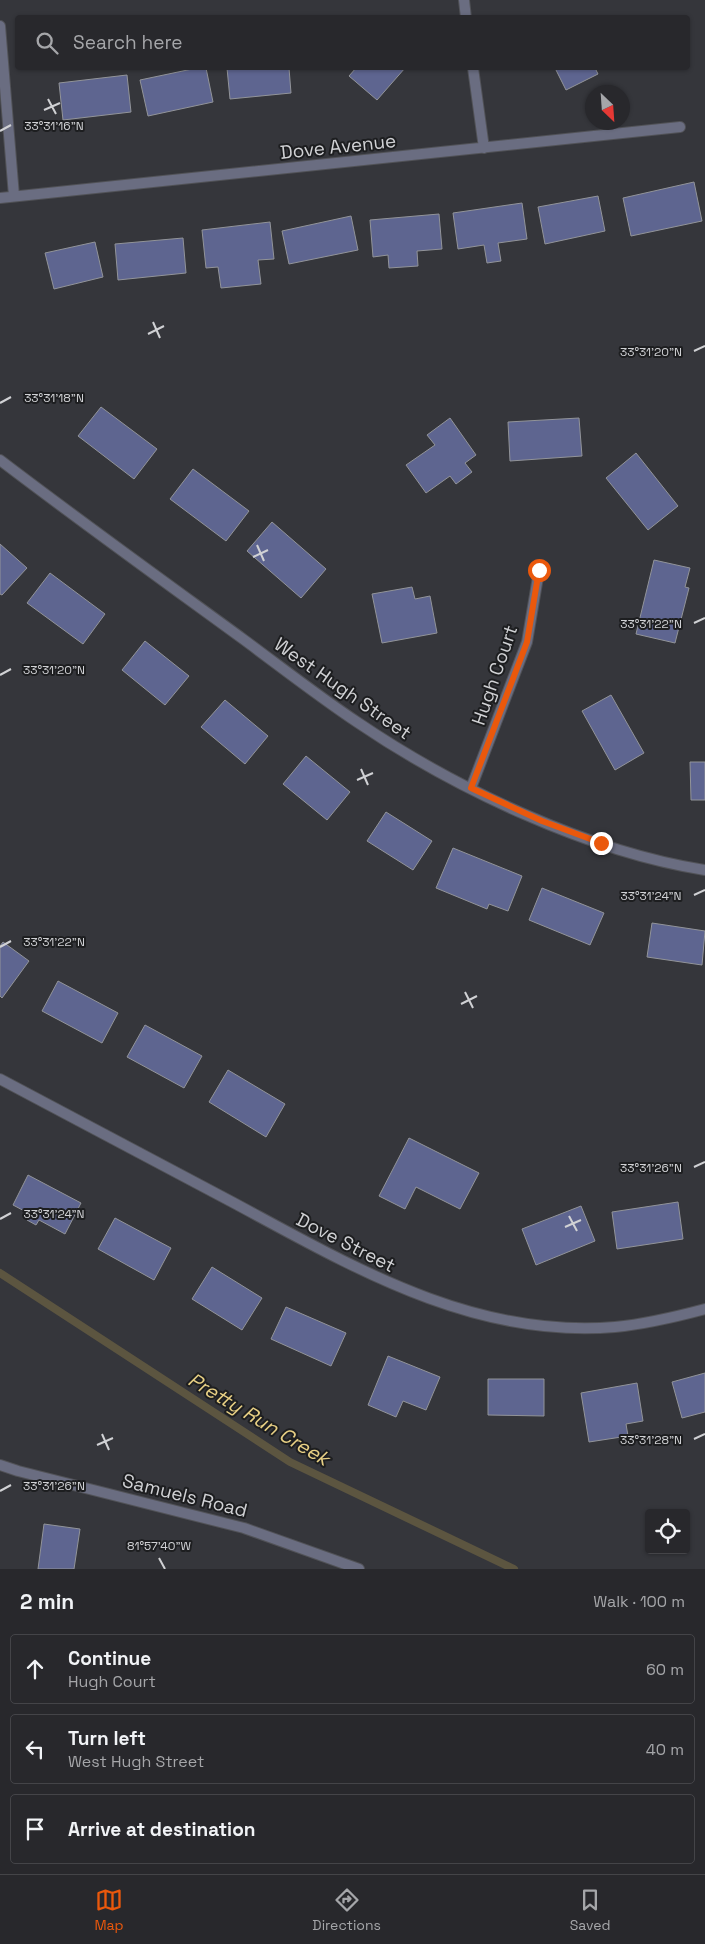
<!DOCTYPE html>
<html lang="en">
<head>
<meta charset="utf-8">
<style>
	:root { --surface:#28282c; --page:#303034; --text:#f1f3f6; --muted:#a5a6a9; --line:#444448; --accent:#ea580c }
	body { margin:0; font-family:"Space Grotesk",sans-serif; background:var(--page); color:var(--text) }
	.controls { position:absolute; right:15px; bottom:15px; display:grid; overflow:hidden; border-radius:5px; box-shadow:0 1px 4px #0004 }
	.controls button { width:45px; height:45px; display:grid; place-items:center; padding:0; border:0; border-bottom:1px solid var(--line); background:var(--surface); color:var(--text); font:25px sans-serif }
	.compass { position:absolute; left:585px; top:85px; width:45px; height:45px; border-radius:50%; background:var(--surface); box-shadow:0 1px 4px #0004; rotate:155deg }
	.stop { position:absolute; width:15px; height:15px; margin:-11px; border:4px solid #ea580c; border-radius:50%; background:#fff }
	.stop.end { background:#ea580c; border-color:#fff; box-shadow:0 1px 5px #0008 }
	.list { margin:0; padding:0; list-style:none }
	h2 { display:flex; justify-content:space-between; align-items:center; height:65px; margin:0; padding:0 20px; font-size:21px }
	h2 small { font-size:16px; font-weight:400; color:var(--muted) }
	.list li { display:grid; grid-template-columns:32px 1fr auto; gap:15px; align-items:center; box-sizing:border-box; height:70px; margin:0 10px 10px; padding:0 10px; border:1px solid var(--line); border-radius:5px }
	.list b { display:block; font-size:19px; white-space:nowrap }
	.list p { margin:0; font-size:16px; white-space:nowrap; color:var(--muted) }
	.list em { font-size:16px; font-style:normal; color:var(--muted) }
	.icon { flex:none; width:28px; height:28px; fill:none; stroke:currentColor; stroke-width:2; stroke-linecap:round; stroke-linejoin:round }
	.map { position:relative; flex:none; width:705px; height:1569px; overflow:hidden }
	.search { position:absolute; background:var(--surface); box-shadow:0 1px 4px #0004; left:15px; right:15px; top:15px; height:55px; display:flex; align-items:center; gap:12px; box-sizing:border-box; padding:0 18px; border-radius:5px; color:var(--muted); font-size:19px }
	.sheet { height:305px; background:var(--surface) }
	nav { display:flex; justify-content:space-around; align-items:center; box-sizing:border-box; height:70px; border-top:1px solid var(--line); background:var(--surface); font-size:14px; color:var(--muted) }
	nav a { display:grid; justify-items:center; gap:2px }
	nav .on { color:var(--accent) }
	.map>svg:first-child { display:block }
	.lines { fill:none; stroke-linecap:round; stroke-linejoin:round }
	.stream { stroke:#5c5540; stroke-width:8 }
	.building { fill:#5e6590; stroke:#929499 }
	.minor-casing { stroke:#515257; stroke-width:12 }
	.minor { stroke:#6a6d81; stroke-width:10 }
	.route { stroke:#ea580c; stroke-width:6 }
	.ticks { fill:none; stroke:#d0d1d4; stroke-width:2 }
	.labels { text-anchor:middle; stroke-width:4; stroke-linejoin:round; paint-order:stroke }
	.street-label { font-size:19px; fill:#d0d1d4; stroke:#1d1e20 }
	.water-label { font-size:20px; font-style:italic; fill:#e7cf84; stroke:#1d1e20 }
	.ticks-label { font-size:12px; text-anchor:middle; fill:#d0d1d4; stroke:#1d1e20; stroke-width:4; stroke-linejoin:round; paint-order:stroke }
</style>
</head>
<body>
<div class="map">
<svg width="705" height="1569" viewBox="0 0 705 1569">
	<rect width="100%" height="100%" fill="#35363b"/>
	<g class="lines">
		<path class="stream" d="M0,1273L290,1462L514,1569"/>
	</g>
	<path class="building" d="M197,68H206L213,102L148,116L140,80Z
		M227,68H289L291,93L230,99Z
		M356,68H405L377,100L349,76Z
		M555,68H595L598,74L566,90Z
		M127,75L131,112L63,120L59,83Z
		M694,182L702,221L631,236L623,198Z
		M598,196L605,231L545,244L538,207Z
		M522,203L527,239L498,243L501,261L487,263L484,245L458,249L453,213Z
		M439,214L442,249L417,251L418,266L389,268L388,255L373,257L370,220Z
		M351,216L358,250L289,264L282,231Z
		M270,222L274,259L258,260L261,284L221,288L218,267L206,268L202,230Z
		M183,238L186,273L118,280L115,244Z
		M95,242L103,277L54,289L45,253Z
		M101,407L157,449L134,479L78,436Z
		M450,418L476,455L465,463L472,472L456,484L450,476L426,493L406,465L435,445L427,435Z
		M579,418L582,456L510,461L508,422Z
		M636,453L678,506L648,530L606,478Z
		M193,469L249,511L226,541L170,499Z
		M272,522L326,569L301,598L247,551Z
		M0,544L27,568L2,595L0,594Z
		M654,560L690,568L685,587L689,588L675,643L636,634Z
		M50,573L105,614L83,644L27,603Z
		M412,587L415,599L430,596L437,633L382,643L372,594Z
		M145,641L189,676L165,705L122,670Z
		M611,695L644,753L615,770L582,711Z
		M225,700L268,736L245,764L201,727Z
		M306,756L350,792L327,820L283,784Z
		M690,762H705V800H691Z
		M386,812L432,841L413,870L367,841Z
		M453,848L522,876L508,911L489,904L487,909L436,888Z
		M542,888L604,913L590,945L529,920Z
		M652,923L705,931L702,965L647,957Z
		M3,942L29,961L2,998L0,996V946Z
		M58,981L118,1013L102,1043L42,1011Z
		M145,1025L202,1056L184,1088L127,1057Z
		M228,1070L285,1104L266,1137L209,1102Z
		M409,1138L479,1173L460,1209L416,1187L405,1209L379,1196Z
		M28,1175L81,1203L65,1234L39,1220L36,1225L27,1220L30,1214L13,1205Z
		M678,1202L683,1239L617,1249L612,1212Z
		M581,1206L595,1241L536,1265L522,1229Z
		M115,1218L171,1248L154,1280L98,1249Z
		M212,1267L262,1298L242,1330L192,1299Z
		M286,1307L346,1333L331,1366L271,1339Z
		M388,1356L440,1377L426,1410L403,1401L396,1417L368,1405Z
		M705,1373V1412L682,1418L672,1382Z
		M488,1379H544V1416L488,1415Z
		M637,1383L643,1421L626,1424L628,1436L589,1442L581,1393Z
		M44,1524L80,1529L74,1569H38Z"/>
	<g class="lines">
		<defs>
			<path id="minor" d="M464,0L466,18
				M0,26L14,196
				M473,68L484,148
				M0,198L680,127
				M0,460C80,521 162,580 243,639C281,667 318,696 357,722C454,788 589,852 705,870
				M471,788L527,642L539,571
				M0,1079C78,1120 156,1161 234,1203C353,1267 474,1339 615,1327C645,1324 675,1317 705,1309
				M0,1465L18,1471L244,1528L359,1569"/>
		</defs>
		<use href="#minor" class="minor-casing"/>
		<use href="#minor" class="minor"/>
	</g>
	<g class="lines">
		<path class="route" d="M539,570L527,642L471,788L542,821L601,843"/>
	</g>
	<path class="ticks" d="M48,99L56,114M44,110L60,103M0,131L11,125M153,322L160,338M148,334L164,326M694,351L705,346M0,403L11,397M257,545L264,561M253,557L268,550M694,623L705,618M0,675L11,669M361,769L368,785M357,780L373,773M694,895L705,890M0,947L11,941M465,992L473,1008M461,1004L477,996M694,1167L705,1162M569,1216L577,1231M0,1219L11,1213M565,1227L581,1220M102,1434L109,1450M694,1439L705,1434M97,1445L113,1438M0,1491L11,1485M159,1558L165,1569"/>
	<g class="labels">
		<g class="street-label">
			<text transform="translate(338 146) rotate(-6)" y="7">Dove Avenue</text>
			<text transform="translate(494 675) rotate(-71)" y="7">Hugh Court</text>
			<text transform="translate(343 688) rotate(35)" y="7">West Hugh Street</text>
			<text transform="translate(346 1242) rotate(27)" y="7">Dove Street</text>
			<text transform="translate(185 1495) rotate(14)" y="7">Samuels Road</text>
		</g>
		<g class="water-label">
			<text transform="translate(259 1419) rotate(31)" y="7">Pretty Run Creek</text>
		</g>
	</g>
	<g class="ticks-label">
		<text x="54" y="130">33°31'16"N</text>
		<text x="651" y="356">33°31'20"N</text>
		<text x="54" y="402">33°31'18"N</text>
		<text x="651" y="628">33°31'22"N</text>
		<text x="54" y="674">33°31'20"N</text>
		<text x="651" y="900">33°31'24"N</text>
		<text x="54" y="946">33°31'22"N</text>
		<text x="651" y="1172">33°31'26"N</text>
		<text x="54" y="1218">33°31'24"N</text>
		<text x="651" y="1444">33°31'28"N</text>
		<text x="54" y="1490">33°31'26"N</text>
		<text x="159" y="1550">81°57'40"W</text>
	</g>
</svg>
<div class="controls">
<button><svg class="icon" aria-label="locate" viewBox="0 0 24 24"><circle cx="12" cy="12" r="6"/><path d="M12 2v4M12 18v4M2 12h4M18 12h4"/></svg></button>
</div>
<svg class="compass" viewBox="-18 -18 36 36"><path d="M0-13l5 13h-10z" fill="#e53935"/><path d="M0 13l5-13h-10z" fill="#a5a6a9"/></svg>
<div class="stop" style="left:539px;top:570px"></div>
<div class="stop end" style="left:601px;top:843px"></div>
<div class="search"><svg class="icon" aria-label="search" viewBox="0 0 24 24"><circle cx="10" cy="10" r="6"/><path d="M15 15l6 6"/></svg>Search here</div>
</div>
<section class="sheet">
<h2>2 min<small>Walk · 100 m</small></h2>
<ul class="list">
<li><svg class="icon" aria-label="ahead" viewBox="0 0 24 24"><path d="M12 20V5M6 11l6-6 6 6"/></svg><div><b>Continue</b><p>Hugh Court</p></div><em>60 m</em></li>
<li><svg class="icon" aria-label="left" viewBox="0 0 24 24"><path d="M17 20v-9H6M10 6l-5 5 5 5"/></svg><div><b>Turn left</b><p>West Hugh Street</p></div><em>40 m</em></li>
<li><svg class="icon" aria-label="arrive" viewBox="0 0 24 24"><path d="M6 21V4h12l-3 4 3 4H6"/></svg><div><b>Arrive at destination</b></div></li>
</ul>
</section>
<nav>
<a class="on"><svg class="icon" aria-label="map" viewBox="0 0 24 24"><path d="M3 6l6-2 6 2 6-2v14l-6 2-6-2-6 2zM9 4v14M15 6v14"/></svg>Map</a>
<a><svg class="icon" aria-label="directions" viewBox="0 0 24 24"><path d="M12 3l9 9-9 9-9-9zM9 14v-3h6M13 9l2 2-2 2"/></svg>Directions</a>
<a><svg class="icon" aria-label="saved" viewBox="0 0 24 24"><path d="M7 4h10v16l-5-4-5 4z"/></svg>Saved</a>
</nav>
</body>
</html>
